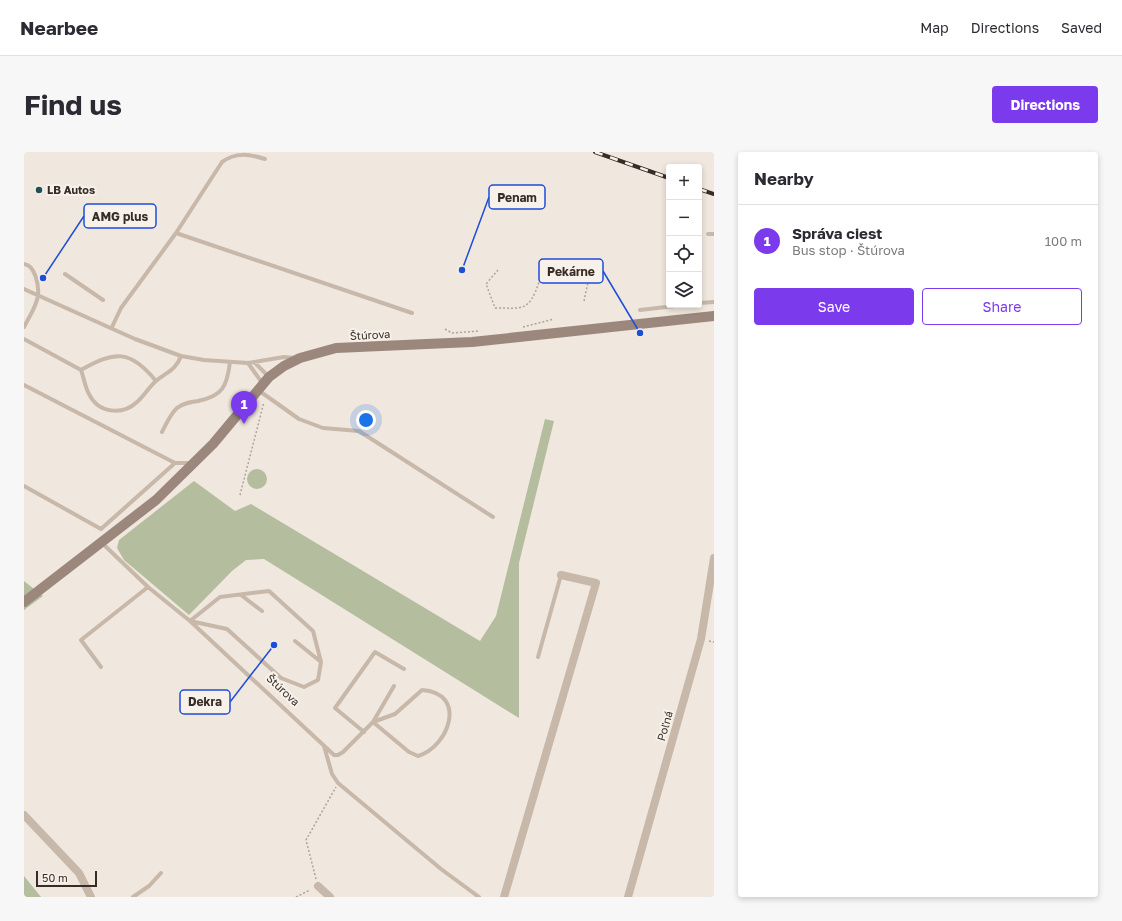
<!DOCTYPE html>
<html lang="en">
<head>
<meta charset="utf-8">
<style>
	:root { --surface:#fff; --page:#f7f7f7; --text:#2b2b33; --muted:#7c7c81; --line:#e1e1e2; --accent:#7c3aed }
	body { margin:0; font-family:"Golos Text",sans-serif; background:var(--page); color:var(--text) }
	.controls { position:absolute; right:12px; top:12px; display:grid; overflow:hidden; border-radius:4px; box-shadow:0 2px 6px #0003 }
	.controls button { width:36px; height:36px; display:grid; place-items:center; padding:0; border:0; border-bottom:1px solid var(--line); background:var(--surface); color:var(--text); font:20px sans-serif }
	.scale { position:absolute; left:12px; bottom:10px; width:61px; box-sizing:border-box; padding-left:4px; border:2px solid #362d29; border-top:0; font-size:11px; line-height:14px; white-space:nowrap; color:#362d29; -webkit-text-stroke:3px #f8f1ea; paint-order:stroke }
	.you { position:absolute; left:342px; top:268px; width:14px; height:14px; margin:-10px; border:3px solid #fff; border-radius:50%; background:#1a73e8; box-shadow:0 0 0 6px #1a73e833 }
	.badge { display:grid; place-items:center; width:26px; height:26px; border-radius:50%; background:var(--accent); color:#fff; font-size:13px; font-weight:700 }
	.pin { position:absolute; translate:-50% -33px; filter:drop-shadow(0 1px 2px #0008) }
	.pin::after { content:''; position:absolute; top:21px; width:14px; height:12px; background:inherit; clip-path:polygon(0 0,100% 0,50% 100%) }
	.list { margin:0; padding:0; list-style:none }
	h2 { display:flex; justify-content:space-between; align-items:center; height:52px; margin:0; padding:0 16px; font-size:17px }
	h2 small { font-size:13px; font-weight:400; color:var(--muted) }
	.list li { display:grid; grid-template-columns:26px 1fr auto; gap:12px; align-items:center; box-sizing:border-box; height:72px; padding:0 16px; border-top:1px solid var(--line) }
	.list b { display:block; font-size:15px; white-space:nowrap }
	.list p { margin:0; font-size:13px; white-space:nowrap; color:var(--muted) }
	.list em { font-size:13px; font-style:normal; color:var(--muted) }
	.actions { display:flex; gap:8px; padding:12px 16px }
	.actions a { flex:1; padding:9px 0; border:1px solid var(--accent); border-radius:4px; text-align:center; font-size:14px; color:var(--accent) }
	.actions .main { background:var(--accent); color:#fff }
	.icon { flex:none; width:22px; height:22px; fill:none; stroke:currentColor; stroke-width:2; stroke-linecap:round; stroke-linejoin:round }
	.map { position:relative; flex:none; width:690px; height:745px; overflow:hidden; border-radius:4px }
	header { display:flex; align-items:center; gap:24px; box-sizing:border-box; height:56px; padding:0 20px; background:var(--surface); border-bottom:1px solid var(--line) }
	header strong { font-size:19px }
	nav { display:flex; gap:22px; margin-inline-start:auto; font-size:14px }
	.intro { display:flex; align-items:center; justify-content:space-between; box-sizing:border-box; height:96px; padding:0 24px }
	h1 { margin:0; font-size:28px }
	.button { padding:10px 18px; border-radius:4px; background:var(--accent); color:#fff; font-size:14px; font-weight:700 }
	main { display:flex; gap:24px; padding:0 24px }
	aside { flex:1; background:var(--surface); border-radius:4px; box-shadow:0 2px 6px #0003 }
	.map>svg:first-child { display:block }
	.green { fill:#b4be9f }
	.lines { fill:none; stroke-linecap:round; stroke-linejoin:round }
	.path { stroke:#b3a295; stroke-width:1.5; stroke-dasharray:2 2; stroke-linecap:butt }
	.lane { stroke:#c7b8aa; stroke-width:4 }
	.street { stroke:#c7b8aa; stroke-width:8 }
	.secondary { stroke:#9b877c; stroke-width:10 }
	.rail-casing { stroke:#362d29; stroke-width:4 }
	.rail { stroke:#f8f1ea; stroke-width:2.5; stroke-dasharray:8; stroke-linecap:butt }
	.poi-dot { fill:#225154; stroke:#f8f1ea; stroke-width:1.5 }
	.labels { text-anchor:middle; stroke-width:4; stroke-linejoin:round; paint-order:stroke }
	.poi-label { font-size:11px; font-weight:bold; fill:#362d29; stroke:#f8f1ea; text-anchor:start }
	.street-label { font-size:11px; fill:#362d29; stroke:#f8f1ea }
	.leader { fill:none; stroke:#1d4ed8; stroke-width:1.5 }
	.callout-dot { fill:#1d4ed8; stroke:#f8f1ea; stroke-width:1.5 }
	.callout { fill:#f8f1ea; stroke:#1d4ed8; stroke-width:1.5 }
	.callout-label { font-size:12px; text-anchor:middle; font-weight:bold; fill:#362d29 }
</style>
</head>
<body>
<header>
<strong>Nearbee</strong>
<nav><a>Map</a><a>Directions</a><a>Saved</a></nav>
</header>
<div class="intro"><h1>Find us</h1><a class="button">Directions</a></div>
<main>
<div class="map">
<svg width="690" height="745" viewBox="0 0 690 745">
	<rect width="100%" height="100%" fill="#f0e7de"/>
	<path class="green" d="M521,267L530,269L495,411V566L240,407L222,408L208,419L165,463L100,408L93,396L95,388L170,329L211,359L227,352L456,489L472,464Z
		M223 327a10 10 0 1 1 20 0a10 10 0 1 1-20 0Z
		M0,429L19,444L0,458Z
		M0,724L17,745H0Z"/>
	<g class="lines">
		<path class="path" d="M474,118L462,132L471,156C499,156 505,160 515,130
			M560,149L569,107
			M499,175L530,167
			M421,177L428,181L455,179
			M216,343L240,250
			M685,489L690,490
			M292,727L282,688L312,635
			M272,745L286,738"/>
		<path class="lane" d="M152,81L388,161
			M684,82H690
			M0,112C11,113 15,133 14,143C13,154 5,165 0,175
			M41,122L79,148
			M0,137L111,187L157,204L180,208L224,211L260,205L271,206
			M675,151L690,150
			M616,158L659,153
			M88,175L97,156L152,81L198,10C212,0 225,2 241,7
			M0,187L57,218C60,226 61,235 65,242C74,261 98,264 113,250C120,244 125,235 132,229C143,220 152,218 157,204
			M224,211L239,232
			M231,211L245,225
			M57,218C91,199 106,197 132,229
			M0,233L151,311
			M234,238L275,267L299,276L335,279L469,365
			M138,280C142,272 147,261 153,256C160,251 166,250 174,249C199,244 203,234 206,210
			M0,334L77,377L151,311H167
			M78,391L124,435L166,469L310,603H314L319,600L349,570L370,534
			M217,443L238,459
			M166,469L203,477L257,526L280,535L294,528L297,510L271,489
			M166,469L196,445L245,439L289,479L297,510
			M514,505L537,423
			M77,515L57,488L124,435
			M398,538C444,541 425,595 394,604L385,600L349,570L371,562Z
			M340,580L311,556L351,500L380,517
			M300,594L308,622L314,631L417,717L455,745
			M109,745L125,734L137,721"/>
		<path class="street" d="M0,663L55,721L67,745
			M294,734L306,745
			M480,745L572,431L537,423
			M604,745L677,487L690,406"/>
		<path class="secondary" d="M0,450L132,348L189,292L245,225L260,214L276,206L312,196L448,190L690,164"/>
		<defs>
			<path id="rail" d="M571,0L645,26
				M675,37L690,42"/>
		</defs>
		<use href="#rail" class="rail-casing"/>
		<use href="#rail" class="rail"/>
	</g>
	<circle class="poi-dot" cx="15" cy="38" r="4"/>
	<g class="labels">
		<g class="poi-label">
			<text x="23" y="42">LB Autos</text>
		</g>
		<g class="street-label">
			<text transform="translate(346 183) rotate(-3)" y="4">Štúrova</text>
			<text transform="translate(259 538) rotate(43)" y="4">Štúrova</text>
			<text transform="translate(641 574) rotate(-74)" y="4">Poľná</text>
		</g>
	</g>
	<path class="leader" d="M438 118L465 45M19 126L60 64M616 181L579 119M250 493L206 550"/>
	<g class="callout-dot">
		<circle cx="438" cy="118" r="4"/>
		<circle cx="19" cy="126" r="4"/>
		<circle cx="616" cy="181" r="4"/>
		<circle cx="250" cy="493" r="4"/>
	</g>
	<g class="callout">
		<rect x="465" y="33" width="56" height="24" rx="4"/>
		<rect x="60" y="52" width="72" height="24" rx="4"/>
		<rect x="515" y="107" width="64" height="24" rx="4"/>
		<rect x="156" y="538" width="50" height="24" rx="4"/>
	</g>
	<g class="callout-label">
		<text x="493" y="50">Penam</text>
		<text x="96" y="69">AMG plus</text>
		<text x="547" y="124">Pekárne</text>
		<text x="181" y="554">Dekra</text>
	</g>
</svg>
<div class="controls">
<button>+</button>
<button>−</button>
<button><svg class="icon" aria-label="locate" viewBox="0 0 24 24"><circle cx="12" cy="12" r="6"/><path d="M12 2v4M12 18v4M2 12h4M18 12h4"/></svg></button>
<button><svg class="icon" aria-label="layers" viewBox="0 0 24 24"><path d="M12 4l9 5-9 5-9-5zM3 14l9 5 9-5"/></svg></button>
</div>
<div class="scale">50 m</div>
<div class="you"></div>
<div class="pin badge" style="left:220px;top:272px">1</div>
</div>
<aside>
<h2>Nearby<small></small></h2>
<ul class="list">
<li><span class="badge">1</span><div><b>Správa ciest</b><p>Bus stop · Štúrova</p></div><em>100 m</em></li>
</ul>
<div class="actions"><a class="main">Save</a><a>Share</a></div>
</aside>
</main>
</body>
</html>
